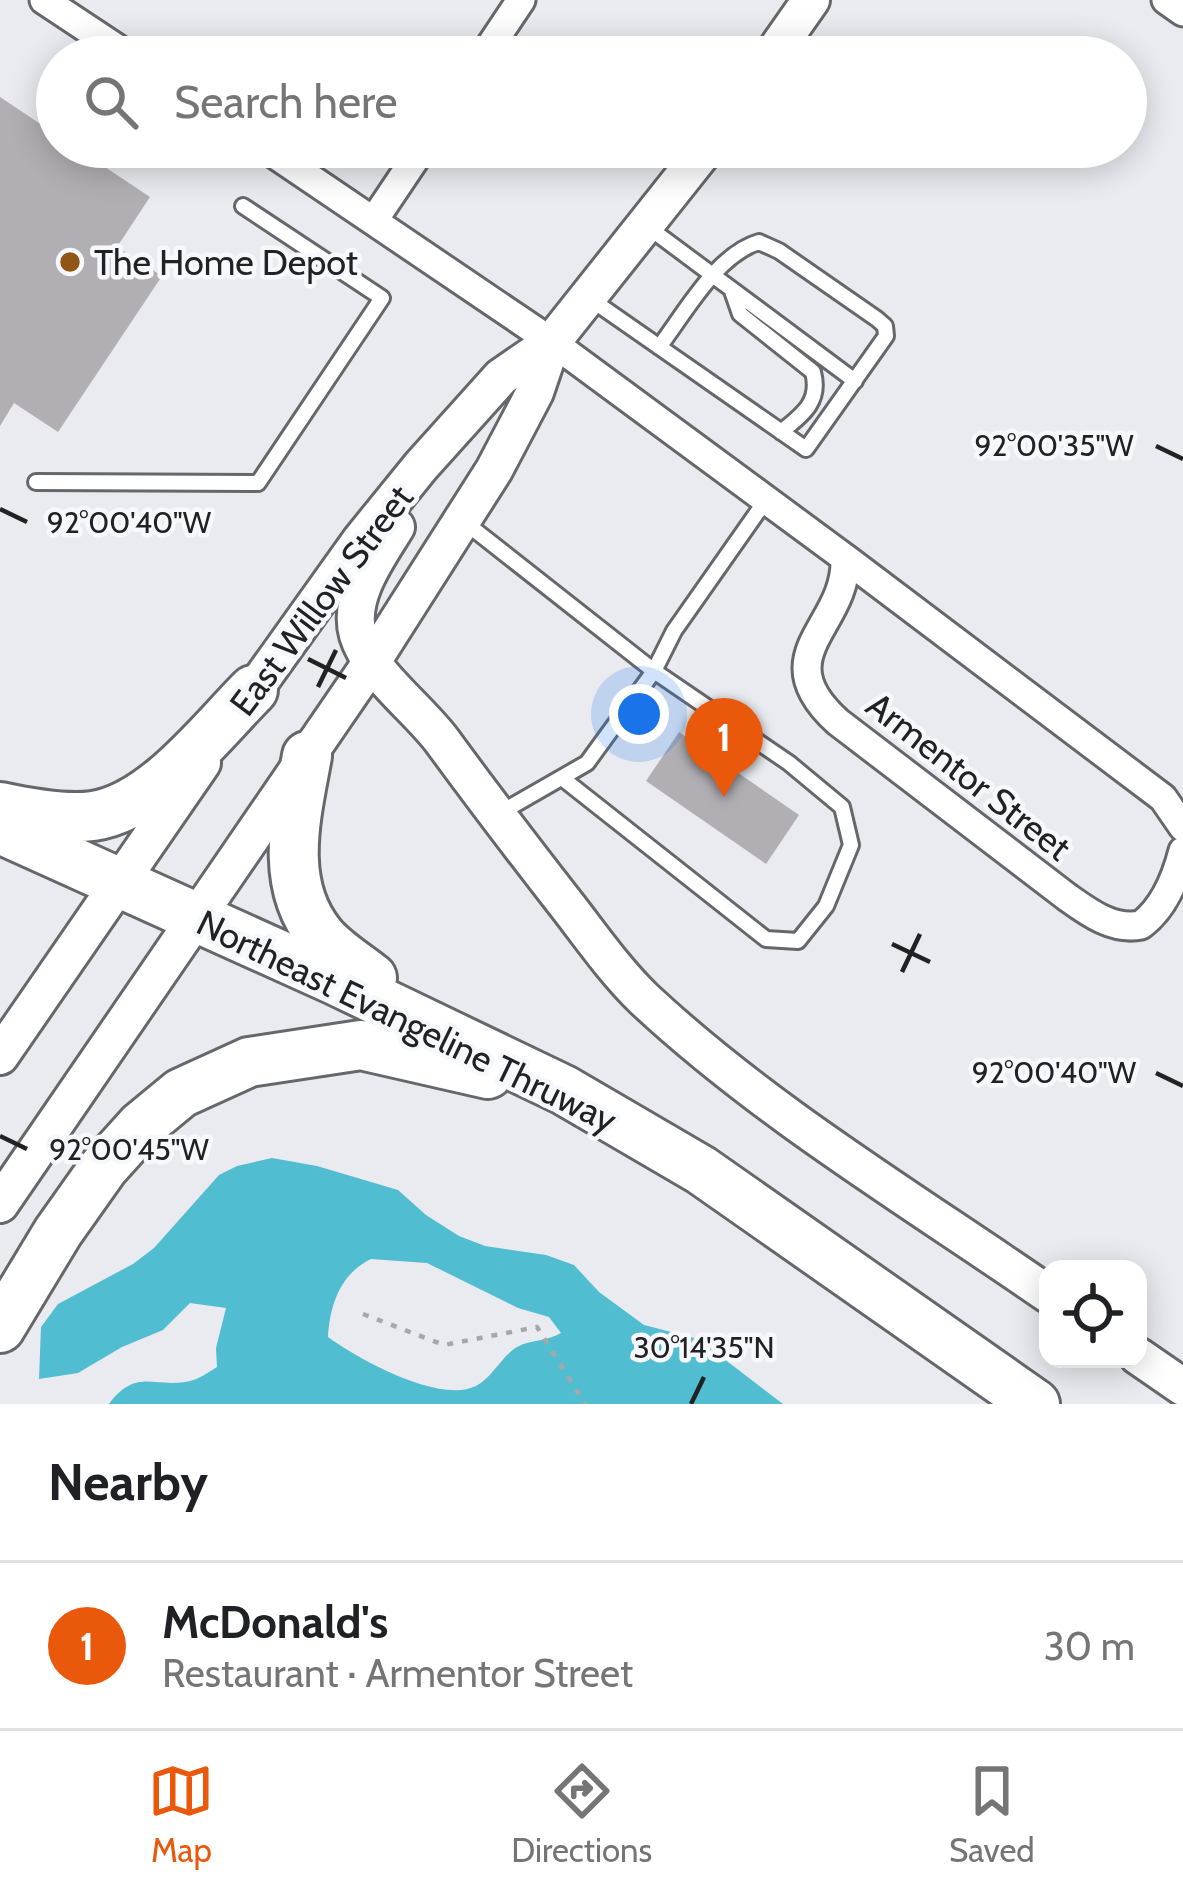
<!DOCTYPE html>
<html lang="en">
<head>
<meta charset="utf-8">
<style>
	:root { --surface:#fff; --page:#f2f2f2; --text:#202124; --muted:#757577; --line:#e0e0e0; --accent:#ea580c }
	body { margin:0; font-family:Cabin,sans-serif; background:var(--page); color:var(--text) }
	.controls { position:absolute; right:36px; bottom:36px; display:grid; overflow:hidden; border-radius:24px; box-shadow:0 6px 30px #0003 }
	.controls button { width:108px; height:108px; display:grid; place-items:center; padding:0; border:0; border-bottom:3px solid var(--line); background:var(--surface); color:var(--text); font:60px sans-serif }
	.you { position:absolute; left:639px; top:714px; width:42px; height:42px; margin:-30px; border:9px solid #fff; border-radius:50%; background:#1a73e8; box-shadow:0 0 0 18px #1a73e833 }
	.badge { display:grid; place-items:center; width:78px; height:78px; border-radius:50%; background:var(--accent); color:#fff; font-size:39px; font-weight:700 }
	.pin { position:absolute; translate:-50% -99px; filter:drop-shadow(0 3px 6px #0008) }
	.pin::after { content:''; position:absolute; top:63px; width:42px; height:36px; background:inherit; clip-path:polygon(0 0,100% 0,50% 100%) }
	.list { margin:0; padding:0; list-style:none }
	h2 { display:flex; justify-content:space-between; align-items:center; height:156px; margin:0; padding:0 48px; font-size:51px }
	h2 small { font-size:39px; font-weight:400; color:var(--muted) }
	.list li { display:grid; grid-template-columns:78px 1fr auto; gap:36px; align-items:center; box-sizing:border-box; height:168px; padding:0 48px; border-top:3px solid var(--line) }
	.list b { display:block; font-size:45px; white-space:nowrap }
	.list p { margin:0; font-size:39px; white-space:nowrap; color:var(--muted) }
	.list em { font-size:39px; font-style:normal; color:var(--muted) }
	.icon { flex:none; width:66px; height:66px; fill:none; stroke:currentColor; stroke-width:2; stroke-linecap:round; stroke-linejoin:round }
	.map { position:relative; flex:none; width:1183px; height:1404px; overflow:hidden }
	.search { position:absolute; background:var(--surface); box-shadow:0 6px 30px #0003; left:36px; right:36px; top:36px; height:132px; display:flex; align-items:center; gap:30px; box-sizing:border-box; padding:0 42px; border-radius:66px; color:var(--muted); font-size:45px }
	.sheet { height:324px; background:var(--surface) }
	nav { display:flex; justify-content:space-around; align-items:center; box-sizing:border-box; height:168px; border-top:3px solid var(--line); background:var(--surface); font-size:33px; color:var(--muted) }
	nav a { display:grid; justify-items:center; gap:6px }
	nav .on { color:var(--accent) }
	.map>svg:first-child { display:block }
	.water { fill:#51bdd0; fill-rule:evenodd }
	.building { fill:#b1afb4 }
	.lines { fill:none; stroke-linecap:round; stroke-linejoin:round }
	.lane-casing { stroke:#66676c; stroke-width:20 }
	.street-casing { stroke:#66676c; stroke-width:33 }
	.secondary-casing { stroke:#66676c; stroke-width:42 }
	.highway-casing { stroke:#66676c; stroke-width:54 }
	.path { stroke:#a6a7ab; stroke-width:4.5; stroke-dasharray:6 9; stroke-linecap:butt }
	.lane { stroke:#fff; stroke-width:14 }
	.street { stroke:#fff; stroke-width:27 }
	.secondary { stroke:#fff; stroke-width:36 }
	.highway { stroke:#fff; stroke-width:48 }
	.ticks { fill:none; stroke:#222224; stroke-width:4.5 }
	.poi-dot { fill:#915615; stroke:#f6f8fe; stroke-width:4.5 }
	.labels { text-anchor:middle; stroke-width:9; stroke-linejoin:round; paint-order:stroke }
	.poi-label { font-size:36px; fill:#222224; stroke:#f6f8fe; text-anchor:start }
	.street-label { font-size:36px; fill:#222224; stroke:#f6f8fe }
	.ticks-label { font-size:30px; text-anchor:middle; fill:#222224; stroke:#f6f8fe; stroke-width:9; stroke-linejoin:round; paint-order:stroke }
</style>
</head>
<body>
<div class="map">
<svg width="1183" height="1404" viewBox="0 0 1183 1404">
	<rect width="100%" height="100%" fill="#e9ebf0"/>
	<path class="water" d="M272,1158L317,1166L398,1190L426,1215L459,1236L485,1246L546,1255L574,1265L599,1292L644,1325L698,1339L783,1404H109C137,1367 154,1389 190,1381C199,1379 209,1372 217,1367L216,1348L226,1308L190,1303L163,1330L122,1347L78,1373L39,1379L41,1327L58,1304L133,1264L154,1248L219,1175L237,1166ZM371,1259L427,1263L518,1308L549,1317L561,1333C546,1342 531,1339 517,1347C501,1357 492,1378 476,1386C439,1404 358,1359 328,1337C330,1305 340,1274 371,1259Z"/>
	<path class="building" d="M0,97L57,135V147H75L150,197L117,247L162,276L58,432L14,403L0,426Z
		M679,732L799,815L766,864L646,781Z"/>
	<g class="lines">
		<defs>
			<path id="lane" d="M648,227L855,381
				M732,291L740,314L813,372C821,402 802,415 781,432
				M589,298L806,449L886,336L885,326L877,319L779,251L759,242C717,254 685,313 659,347
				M36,482L258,483L382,298L243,206
				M462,520L654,671L587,763L500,813
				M562,778L766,939L798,941L826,906L851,845L842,807L789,763L654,671L674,631L766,500"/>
			<path id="street" d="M44,0L130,57
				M1166,0L1183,12
				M483,57L521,0
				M264,147L552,342L845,558
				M374,220L423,147
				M1183,827L1163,798L845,558C848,627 763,654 838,722L1067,897C1088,912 1113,931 1141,925C1164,908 1176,878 1183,851"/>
			<path id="secondary" d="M771,57L811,0
				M396,527C378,556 347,598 358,635C369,673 420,710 443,742C484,798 526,853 569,908C593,939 616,972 644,999C765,1112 912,1200 1048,1294
				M241,708L361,540L421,466L501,377L552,342L707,147
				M0,1056L202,763
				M0,1204L373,660L494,470L535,392L552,342
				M1138,1356L1183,1387"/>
			<path id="highway" d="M307,756C296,816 278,884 321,936C334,952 356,965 372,978
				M0,807C28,813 64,820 93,816C155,807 211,732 253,690
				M0,829L335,980L564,1090L701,1170L1035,1404
				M0,1328L58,1232L104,1167L141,1126L181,1093L249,1062L361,1045L488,1074"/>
		</defs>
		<use href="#lane" class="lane-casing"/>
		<use href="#street" class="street-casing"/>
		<use href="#secondary" class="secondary-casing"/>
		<use href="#highway" class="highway-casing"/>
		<path class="path" d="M363,1314L444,1345L537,1327L585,1404"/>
		<use href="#lane" class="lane"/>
		<use href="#street" class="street"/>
		<use href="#secondary" class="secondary"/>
		<use href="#highway" class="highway"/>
	</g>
	<path class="ticks" d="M1156,446L1183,459M0,509L27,522M308,659L346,678M318,687L336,650M892,944L930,962M902,972L920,934M1156,1073L1183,1086M0,1136L27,1149M691,1404L704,1377"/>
	<circle class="poi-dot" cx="70" cy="262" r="12"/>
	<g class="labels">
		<g class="poi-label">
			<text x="94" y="275">The Home Depot</text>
		</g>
		<g class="street-label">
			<text transform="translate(321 600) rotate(-53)" y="13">East Willow Street</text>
			<text transform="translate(969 776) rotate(38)" y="13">Armentor Street</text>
			<text transform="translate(407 1021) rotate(26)" y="13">Northeast Evangeline Thruway</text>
		</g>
	</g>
	<g class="ticks-label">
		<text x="1054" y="456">92°00'35"W</text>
		<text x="129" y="533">92°00'40"W</text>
		<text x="1054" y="1083">92°00'40"W</text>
		<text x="129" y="1160">92°00'45"W</text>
		<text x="704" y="1358">30°14'35"N</text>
	</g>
</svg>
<div class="controls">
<button><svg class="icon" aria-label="locate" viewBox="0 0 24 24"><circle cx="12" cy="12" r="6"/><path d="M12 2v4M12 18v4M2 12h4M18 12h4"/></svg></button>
</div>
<div class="you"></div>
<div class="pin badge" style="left:724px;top:797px">1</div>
<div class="search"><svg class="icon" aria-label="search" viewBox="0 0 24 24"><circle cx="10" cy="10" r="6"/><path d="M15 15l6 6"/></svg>Search here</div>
</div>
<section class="sheet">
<h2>Nearby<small></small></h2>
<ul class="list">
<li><span class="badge">1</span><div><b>McDonald's</b><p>Restaurant · Armentor Street</p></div><em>30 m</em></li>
</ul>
</section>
<nav>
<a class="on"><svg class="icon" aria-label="map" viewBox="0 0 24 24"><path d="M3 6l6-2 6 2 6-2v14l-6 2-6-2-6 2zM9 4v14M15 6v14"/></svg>Map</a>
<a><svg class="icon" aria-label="directions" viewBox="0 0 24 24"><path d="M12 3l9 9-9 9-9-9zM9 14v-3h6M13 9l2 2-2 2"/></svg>Directions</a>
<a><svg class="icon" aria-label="saved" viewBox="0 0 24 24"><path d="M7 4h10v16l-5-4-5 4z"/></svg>Saved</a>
</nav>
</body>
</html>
